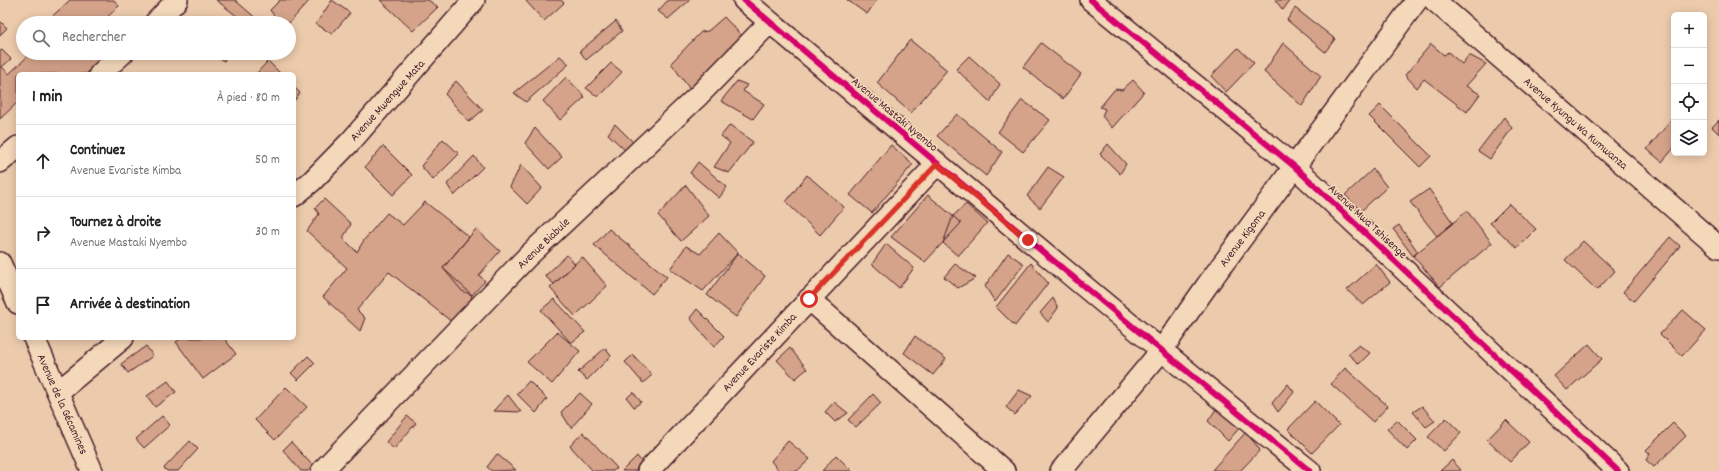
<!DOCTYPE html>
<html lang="fr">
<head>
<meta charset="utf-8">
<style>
	:root { --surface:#fff; --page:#f6f6f6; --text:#202124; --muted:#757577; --line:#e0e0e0 }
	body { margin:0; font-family:Dekko,sans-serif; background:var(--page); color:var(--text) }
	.controls { position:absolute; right:12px; top:12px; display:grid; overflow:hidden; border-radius:6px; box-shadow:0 2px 10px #0003 }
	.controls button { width:36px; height:36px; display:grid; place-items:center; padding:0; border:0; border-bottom:1px solid var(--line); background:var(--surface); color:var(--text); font:20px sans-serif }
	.stop { position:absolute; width:12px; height:12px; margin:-9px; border:3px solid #d93025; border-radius:50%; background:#fff }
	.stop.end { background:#d93025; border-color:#fff; box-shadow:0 1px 4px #0008 }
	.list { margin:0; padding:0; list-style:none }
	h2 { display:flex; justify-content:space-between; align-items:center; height:52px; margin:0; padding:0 16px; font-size:17px }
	h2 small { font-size:13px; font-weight:400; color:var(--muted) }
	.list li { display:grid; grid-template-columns:26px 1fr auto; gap:12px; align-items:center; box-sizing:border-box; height:72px; padding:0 16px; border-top:1px solid var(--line) }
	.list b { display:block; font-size:15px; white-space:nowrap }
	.list p { margin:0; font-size:13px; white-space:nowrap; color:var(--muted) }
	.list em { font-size:13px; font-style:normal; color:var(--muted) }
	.icon { flex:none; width:22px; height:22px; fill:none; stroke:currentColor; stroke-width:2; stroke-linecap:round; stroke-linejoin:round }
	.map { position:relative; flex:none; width:1719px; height:471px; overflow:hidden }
	.search { position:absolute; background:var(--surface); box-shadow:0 2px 10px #0003; left:16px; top:16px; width:280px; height:44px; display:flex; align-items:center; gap:10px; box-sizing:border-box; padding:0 14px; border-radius:22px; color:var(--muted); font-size:15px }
	.panel { position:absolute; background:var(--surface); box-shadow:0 2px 10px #0003; left:16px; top:72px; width:280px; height:268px; border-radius:6px }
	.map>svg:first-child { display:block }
	.building { fill:#d4a389; stroke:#4a1f2b }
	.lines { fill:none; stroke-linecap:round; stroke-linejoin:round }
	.minor-casing { stroke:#4a1f2b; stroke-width:24 }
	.minor { stroke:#f3d8ba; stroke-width:21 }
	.cycleway-casing { stroke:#f3d8ba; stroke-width:8 }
	.cycleway { stroke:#d6006c; stroke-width:6 }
	.route { stroke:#d93025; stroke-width:5 }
	.labels { text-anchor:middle; stroke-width:3.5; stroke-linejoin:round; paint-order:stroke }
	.street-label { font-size:12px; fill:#4a1f2b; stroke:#f3d8ba }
</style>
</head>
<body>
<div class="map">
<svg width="1719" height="471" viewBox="0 0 1719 471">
	<rect width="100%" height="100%" fill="#eccaac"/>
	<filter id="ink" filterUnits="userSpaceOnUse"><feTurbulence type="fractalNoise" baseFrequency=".025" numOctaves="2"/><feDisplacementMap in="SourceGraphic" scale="8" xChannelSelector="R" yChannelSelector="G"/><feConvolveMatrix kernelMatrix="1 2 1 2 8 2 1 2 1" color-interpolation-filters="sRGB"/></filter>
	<g filter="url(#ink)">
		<path class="building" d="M70,0H114L119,6L101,23H36L43,17L47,21Z
			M216,0H235L259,21L256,23H246Z
			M280,0H310L289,23H279L270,10Z
			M332,0L350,13L332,34L316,24Z
			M380,0H428L438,7L413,31Z
			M527,0H561L564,3L544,21L526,1Z
			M668,0H690L668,19L658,11Z
			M847,0H877L867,14Z
			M1275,0H1290L1283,10Z
			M1295,8L1335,39L1325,52L1287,20Z
			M215,17L227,23H211Z
			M724,17L744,38L691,91L671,63L701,32L708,31Z
			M0,21L7,28L0,35Z
			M616,21L622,31L586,60L580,51Z
			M910,40L947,70L911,113L877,83Z
			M1041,43L1081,74L1063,99L1023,67Z
			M1283,43L1321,76L1302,106L1264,72Z
			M1431,44L1444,55L1448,52L1462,64L1469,55L1486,64L1466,86L1480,94L1467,112L1424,79L1417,88L1405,75Z
			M1238,48L1254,63L1226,92L1211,76Z
			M2,50L11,59L2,67L9,74L29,55L27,53H95L101,59L86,74H18V102L0,119V51Z
			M209,53H229L224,61Z
			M560,56L569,64L526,102L514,93Z
			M969,56L1000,84L990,102L956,69Z
			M268,61L281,74H256Z
			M611,63L622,72L598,97L586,88Z
			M566,77L585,97L560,120L543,101Z
			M1133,80L1144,92L1112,128L1102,116L1105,109L1100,107L1115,89L1122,90Z
			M456,81L483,110L469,122L445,94Z
			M737,81L747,85L743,91L764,104L753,119L721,101Z
			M294,87L300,93L294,101Z
			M1022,100L1050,120L1023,152L998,132Z
			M1380,105L1431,156L1420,167L1369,116Z
			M957,114L1002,152L986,176L937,136Z
			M1504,117L1512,128L1490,159L1478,151Z
			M1674,117V148L1662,162L1647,149Z
			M1719,120V134L1712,127Z
			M615,124L635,144L628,153L608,134Z
			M730,125L753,142L729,173L714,167L730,143L721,136Z
			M535,128L562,157L549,169L525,143Z
			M443,139L459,154L433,180L421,166Z
			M1108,144L1126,164L1120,174L1100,154Z
			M891,145L913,164L872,213L850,195Z
			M383,146L412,175L393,195L365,167Z
			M474,156L483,167L454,196L447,184Z
			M698,162L727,187L719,198L690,173Z
			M521,165L542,188L527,204L510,187Z
			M1048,167L1064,177L1040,208L1027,196Z
			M1373,169L1387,187L1361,211L1345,195Z
			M807,175L844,207L820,235L786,202Z
			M686,185L709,216L681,241L658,215Z
			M1429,189L1453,223L1437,236L1410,202Z
			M928,195L961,223L925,262L891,237Z
			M324,199L351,224L343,238L357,252L364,240L387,213L403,225L425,202L469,237L443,268L472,295L470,304L452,322L389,272L357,310L365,318L360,331L323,297L347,268L307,231L319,214L315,208Z
			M966,204L987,223L958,256L943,243L953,216Z
			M1509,204L1536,229L1517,248L1490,223Z
			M1467,211L1492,243L1440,287L1413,256Z
			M1399,225L1418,252L1413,256L1393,229Z
			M476,229L500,251L479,275L485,281L472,295L462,291L443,268Z
			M609,229L667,277L652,294L594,245Z
			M719,233L738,253L703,291L670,269L686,246L700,254Z
			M1670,237L1680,246L1634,301L1623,292Z
			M1583,241L1615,271L1597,290L1565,260Z
			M886,244L914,268L899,288L872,264Z
			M738,253L765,276L736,317L707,295Z
			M1008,253L1024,264L995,302L985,286Z
			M567,255L575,264L554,284L545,276Z
			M582,257L607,286L575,316L550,288Z
			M1031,263L1048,283L1015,326L996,307Z
			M955,264L976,278L958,288L944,277Z
			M1376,264L1390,282L1363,305L1347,290Z
			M1053,298L1058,308L1048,322L1040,313Z
			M554,299L585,332L571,343L541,310Z
			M697,309L724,336L714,347L690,318Z
			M1683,310L1706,330L1682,356L1660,334Z
			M557,332L580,351L552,384L527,362Z
			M915,336L946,359L933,375L904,353Z
			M182,338H224L236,354L203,379L176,342Z
			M1589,344L1602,359L1567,390L1554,376Z
			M1359,345L1370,353L1359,364L1348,354Z
			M146,346L153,356L128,373L121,364Z
			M605,348L611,356L587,380L578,372Z
			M790,348L807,369L795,379L777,360Z
			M633,355L652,375L643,383L625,362Z
			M308,356L315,363L298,380L291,373Z
			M1345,368L1388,406L1373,422L1331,384Z
			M168,381L176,392L155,407L147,396Z
			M529,381L547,399L536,413L517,394Z
			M1288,384L1294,392L1278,412L1272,403Z
			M286,387L307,407L275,440L255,420Z
			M1019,390L1032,396L1015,415L1006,407Z
			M633,392L641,402L634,407L627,398Z
			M580,393L592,404L571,428L561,412Z
			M873,394L881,403L856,427L848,420Z
			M508,395L521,412L493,411Z
			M1315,401L1339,425L1312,453L1288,429Z
			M834,402L848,413L835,422L825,412Z
			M1218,406L1242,425L1228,441L1208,421Z
			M1422,406L1435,421L1426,427L1413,412Z
			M162,416L170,425L144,448L136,439Z
			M407,416L416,423L394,449L386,442Z
			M1446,418L1461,433L1444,451L1428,437Z
			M1397,420L1417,440L1407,450L1387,429Z
			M1506,420L1529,442L1510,462L1487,440Z
			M1673,423L1686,436L1654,467L1646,460L1650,454L1646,450Z
			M583,432L617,468L613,471H593L570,446Z
			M1246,432L1260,450L1240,471L1212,470Z
			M190,441L198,449L178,471H167L164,468Z
			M788,441L810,459L797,471H779L771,461Z
			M291,442L313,466L308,471H301L283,450Z
			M497,454L516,470L492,471L487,467Z
			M836,455L852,471H822Z
			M637,456L643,464L636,471H622Z
			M1452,460L1461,470L1460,471H1440Z"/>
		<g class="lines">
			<defs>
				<path id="minor" d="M744,0C932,159 1118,317 1310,471
					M1091,0L1295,167L1618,471
					M1434,0L1719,247
					M155,23L177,0
					M100,74L123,53
					M0,162L18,147
					M294,196L312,181L352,140L474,0
					M0,263L18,303
					M809,299L1004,471
					M34,338L92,471
					M58,392L123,338
					M322,471L527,257L699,95L770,22
					M648,471L937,164
					M1061,471L1161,351L1208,284L1417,0"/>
			</defs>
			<use href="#minor" class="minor-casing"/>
			<use href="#minor" class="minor"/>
			<defs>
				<path id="cycleway" d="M744,0C932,159 1118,317 1310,471
					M1091,0L1295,167L1618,471"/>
			</defs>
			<use href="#cycleway" class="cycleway-casing"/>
			<use href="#cycleway" class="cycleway"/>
		</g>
	</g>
	<g class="lines" filter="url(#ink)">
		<path class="route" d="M809,299L937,164L1028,240"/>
	</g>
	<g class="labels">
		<g class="street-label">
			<text transform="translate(387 100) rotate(-48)" y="4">Avenue Mwengwe Mata</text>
			<text transform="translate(895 114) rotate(40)" y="4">Avenue Mastaki Nyembo</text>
			<text transform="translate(1576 123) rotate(41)" y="4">Avenue Kyungu Wa Kumwanza</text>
			<text transform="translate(1368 221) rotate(43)" y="4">Avenue Mwa Tshisenge</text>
			<text transform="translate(1242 238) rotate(-53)" y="4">Avenue Kigoma</text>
			<text transform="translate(543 243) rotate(-44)" y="4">Avenue Biabule</text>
			<text transform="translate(759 352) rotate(-47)" y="4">Avenue Evariste Kimba</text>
			<text transform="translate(63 404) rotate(66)" y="4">Avenue de la Gécamines</text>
		</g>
	</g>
</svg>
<div class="controls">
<button>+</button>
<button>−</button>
<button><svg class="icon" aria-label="locate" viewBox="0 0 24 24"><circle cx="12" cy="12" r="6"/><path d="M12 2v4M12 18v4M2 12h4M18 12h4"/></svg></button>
<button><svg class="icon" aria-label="layers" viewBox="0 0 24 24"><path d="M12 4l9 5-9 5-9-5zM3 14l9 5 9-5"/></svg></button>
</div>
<div class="stop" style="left:809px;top:299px"></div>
<div class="stop end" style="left:1028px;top:240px"></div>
<div class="search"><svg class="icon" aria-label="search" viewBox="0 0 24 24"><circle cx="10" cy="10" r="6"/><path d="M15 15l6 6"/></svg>Rechercher</div>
<section class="panel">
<h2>1 min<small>À pied · 80 m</small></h2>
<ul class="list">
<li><svg class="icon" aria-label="ahead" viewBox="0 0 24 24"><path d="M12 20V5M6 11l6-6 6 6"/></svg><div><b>Continuez</b><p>Avenue Evariste Kimba</p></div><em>50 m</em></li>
<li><svg class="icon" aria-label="right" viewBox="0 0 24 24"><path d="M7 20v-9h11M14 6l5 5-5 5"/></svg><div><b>Tournez à droite</b><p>Avenue Mastaki Nyembo</p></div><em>30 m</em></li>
<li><svg class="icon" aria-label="arrive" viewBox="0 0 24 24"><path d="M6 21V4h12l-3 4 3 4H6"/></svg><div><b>Arrivée à destination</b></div></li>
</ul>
</section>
</div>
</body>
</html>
